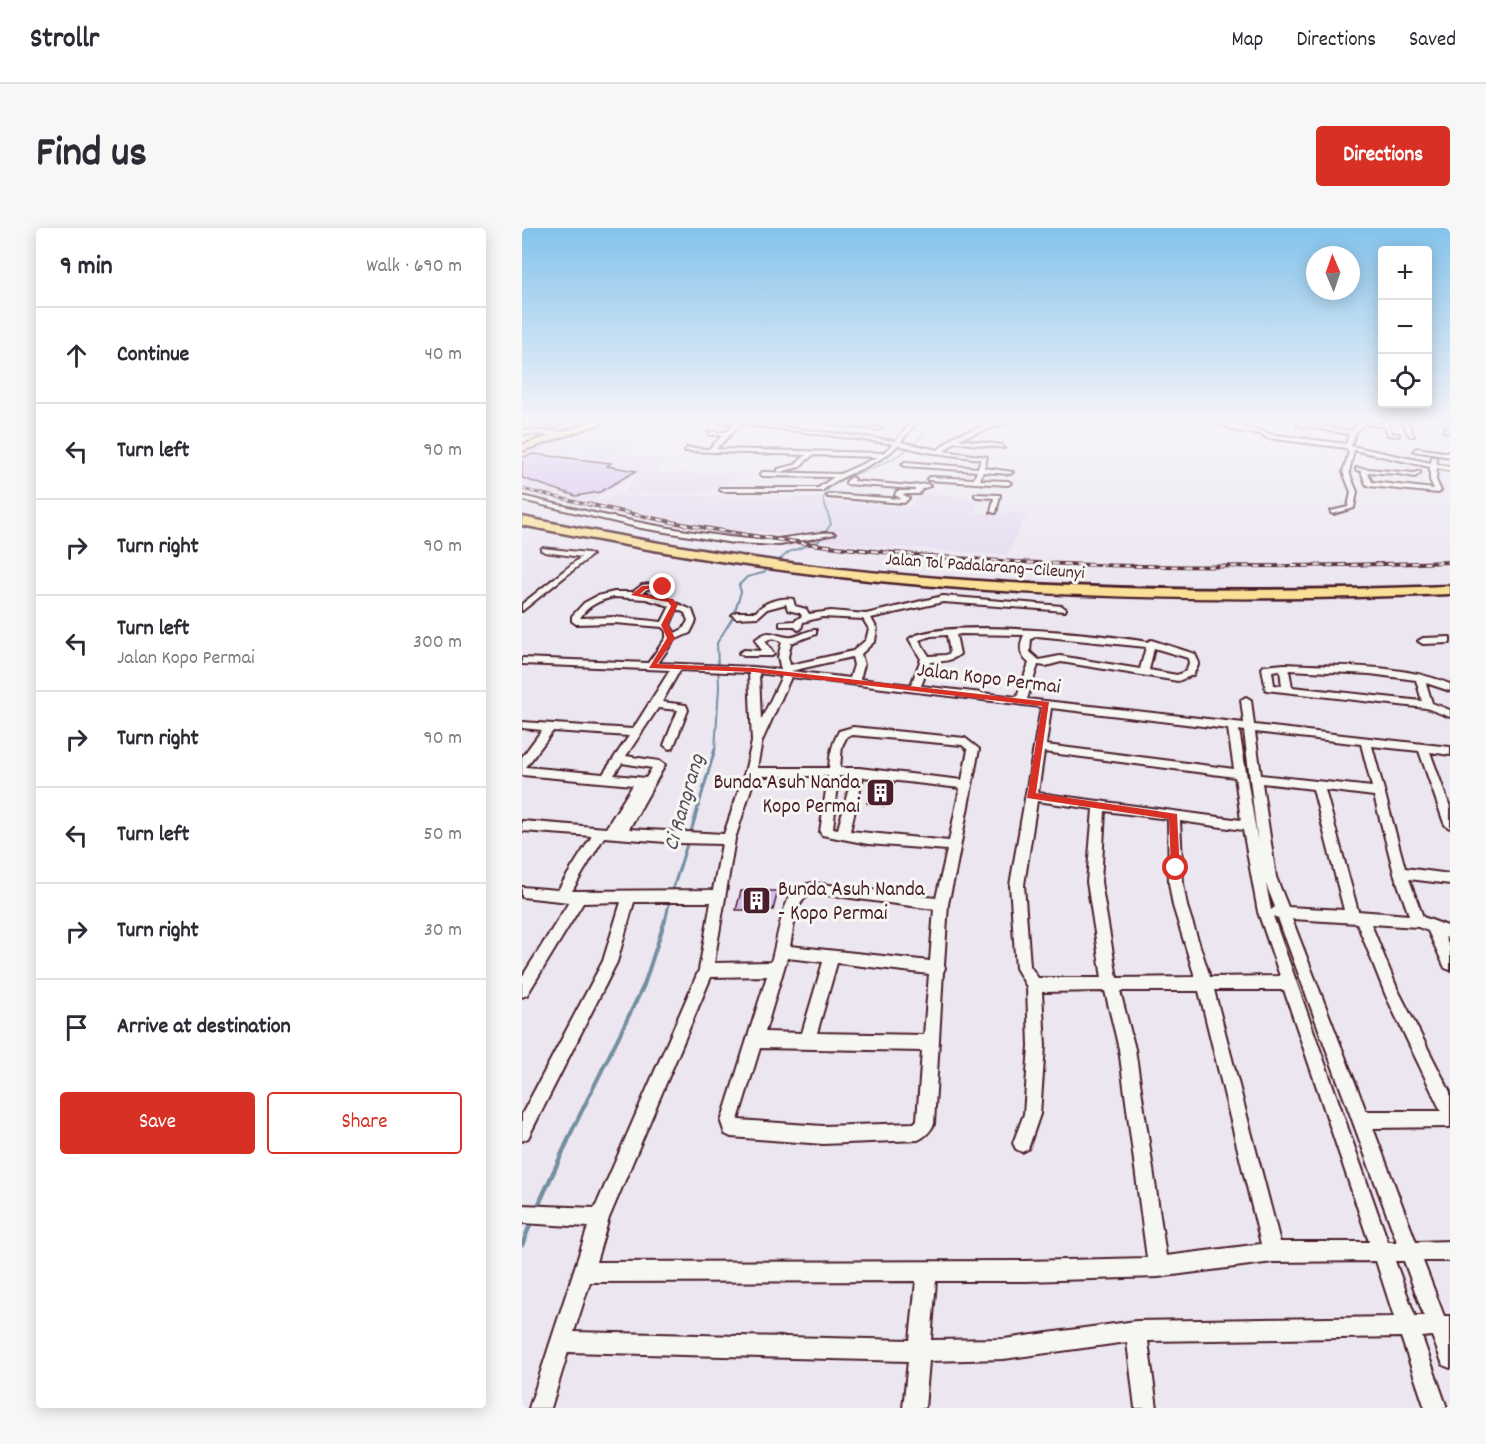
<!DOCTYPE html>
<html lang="en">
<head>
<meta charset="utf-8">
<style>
	:root { --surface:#fff; --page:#f7f7f7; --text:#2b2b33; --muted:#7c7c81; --line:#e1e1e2; --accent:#d93025 }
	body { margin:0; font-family:Dekko,sans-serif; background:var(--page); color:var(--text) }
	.controls { position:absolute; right:18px; top:18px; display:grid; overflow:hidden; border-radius:6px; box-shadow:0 3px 15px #0003 }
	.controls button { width:54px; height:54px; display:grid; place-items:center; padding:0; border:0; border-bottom:2px solid var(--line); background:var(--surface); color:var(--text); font:30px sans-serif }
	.compass { position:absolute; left:784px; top:18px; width:54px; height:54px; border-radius:50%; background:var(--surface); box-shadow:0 3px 15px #0003; rotate:358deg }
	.stop { position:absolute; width:18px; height:18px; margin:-14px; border:4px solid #d93025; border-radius:50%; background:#fff }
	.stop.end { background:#d93025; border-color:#fff; box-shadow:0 2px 6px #0008 }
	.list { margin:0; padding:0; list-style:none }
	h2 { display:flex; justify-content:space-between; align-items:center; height:78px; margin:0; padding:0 24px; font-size:26px }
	h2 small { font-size:20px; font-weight:400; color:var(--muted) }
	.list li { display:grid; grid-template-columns:39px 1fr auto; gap:18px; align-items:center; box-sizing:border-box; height:96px; padding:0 24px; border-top:2px solid var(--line) }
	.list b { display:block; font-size:22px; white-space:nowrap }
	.list p { margin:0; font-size:20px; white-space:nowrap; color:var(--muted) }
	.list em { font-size:20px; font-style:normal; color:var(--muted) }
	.actions { display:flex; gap:12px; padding:18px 24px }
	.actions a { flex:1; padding:14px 0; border:2px solid var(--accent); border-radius:6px; text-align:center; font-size:21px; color:var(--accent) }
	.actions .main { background:var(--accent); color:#fff }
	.icon { flex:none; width:33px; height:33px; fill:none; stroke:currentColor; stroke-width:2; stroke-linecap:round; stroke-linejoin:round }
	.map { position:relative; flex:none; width:928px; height:1180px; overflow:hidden; border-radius:6px }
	header { display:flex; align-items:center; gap:36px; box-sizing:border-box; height:84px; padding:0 30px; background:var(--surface); border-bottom:2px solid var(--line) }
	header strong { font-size:28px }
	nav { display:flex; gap:33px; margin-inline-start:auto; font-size:21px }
	.intro { display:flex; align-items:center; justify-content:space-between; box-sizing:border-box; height:144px; padding:0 36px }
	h1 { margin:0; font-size:42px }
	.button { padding:15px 27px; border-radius:6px; background:var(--accent); color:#fff; font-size:21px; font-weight:700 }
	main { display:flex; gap:36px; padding:0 36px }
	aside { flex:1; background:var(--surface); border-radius:6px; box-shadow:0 3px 15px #0003 }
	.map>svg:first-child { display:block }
	.built { fill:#e5daf0 }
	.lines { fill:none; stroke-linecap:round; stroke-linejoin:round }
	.stream-far4 { stroke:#738fa1; stroke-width:1.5 }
	.stream-far3 { stroke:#738fa1; stroke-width:2 }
	.stream-far2 { stroke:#738fa1; stroke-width:3 }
	.stream-far1 { stroke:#738fa1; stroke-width:4 }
	.stream { stroke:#738fa1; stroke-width:4.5 }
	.building { fill:#d6bfef; stroke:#4a1f2b; stroke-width:1.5 }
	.minor-casing { stroke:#4a1f2b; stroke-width:4 }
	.primary-casing { stroke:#4a1f2b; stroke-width:4 }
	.motorway-casing { stroke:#4a1f2b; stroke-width:5 }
	.minor { fill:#f6f6f2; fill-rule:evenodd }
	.primary { fill:#fadf96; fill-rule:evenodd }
	.motorway { fill:#fadf96; fill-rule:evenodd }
	.rail-far1-casing { stroke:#4a1f2b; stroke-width:3 }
	.rail-casing { stroke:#4a1f2b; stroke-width:4 }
	.rail-far1 { stroke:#f6f6f2; stroke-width:1.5; stroke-dasharray:4.5; stroke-linecap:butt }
	.rail { stroke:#f6f6f2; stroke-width:2; stroke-dasharray:6; stroke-linecap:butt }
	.route { fill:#d93025 }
	.labels { text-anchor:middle; stroke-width:6; stroke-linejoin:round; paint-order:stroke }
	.far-street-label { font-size:18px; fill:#4a1f2b; stroke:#f6f6f2 }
	.street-label { font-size:21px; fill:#4a1f2b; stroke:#f6f6f2 }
	.poi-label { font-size:21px; fill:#4a1f2b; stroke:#f6f6f2; text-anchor:end }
	.water-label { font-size:22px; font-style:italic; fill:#5b4e5c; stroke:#f6f6f2 }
</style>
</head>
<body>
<header>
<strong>Strollr</strong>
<nav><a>Map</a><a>Directions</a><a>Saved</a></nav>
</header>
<div class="intro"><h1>Find us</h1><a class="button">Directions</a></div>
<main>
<aside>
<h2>9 min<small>Walk · 690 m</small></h2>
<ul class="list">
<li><svg class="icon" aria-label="ahead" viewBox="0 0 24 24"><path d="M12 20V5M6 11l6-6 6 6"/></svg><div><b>Continue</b></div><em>40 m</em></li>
<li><svg class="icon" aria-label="left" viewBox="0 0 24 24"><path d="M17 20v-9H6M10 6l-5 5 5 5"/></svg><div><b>Turn left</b></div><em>90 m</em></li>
<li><svg class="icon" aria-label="right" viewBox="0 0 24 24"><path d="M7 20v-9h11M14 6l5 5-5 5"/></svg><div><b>Turn right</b></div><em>90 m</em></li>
<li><svg class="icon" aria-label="left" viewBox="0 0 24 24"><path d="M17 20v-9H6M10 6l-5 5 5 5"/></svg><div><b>Turn left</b><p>Jalan Kopo Permai</p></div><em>300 m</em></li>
<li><svg class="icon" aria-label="right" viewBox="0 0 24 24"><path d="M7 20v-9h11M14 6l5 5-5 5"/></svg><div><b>Turn right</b></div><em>90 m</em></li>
<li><svg class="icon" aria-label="left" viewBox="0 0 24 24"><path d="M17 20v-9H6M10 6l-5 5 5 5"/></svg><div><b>Turn left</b></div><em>50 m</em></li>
<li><svg class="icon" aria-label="right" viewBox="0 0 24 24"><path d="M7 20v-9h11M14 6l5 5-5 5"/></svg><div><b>Turn right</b></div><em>30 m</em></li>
<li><svg class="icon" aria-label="arrive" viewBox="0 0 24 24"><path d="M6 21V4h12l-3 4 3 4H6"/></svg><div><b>Arrive at destination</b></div></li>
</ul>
<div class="actions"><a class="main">Save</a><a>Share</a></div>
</aside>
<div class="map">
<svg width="928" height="1180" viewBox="0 0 928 1180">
	<rect width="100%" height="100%" fill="#ece6f1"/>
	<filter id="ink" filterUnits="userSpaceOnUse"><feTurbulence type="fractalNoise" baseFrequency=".0167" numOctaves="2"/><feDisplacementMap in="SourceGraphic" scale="12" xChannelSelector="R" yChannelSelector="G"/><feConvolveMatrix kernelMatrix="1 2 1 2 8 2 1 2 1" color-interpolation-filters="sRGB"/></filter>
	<g filter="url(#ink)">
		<path class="built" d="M51,191H78L40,206L10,214L0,212V204L23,205Z
			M93,191H180L171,199L174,205L169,206L182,208L177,213L153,212L154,210L71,198Z
			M51,206L115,213L93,226L143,232L131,245H226L179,266L102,265L115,246L68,275L0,258V223L18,217L64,223L21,216Z
			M397,266L436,267V269L457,272L452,285H505L485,327L294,313L302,304L263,306L211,302L73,275L87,267L299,270L301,274L389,279Z"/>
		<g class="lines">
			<path class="stream-far4" d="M317,251C345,244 403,223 407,191
				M303,278L301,271L311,253"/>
			<path class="stream-far3" d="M193,522L197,459L195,415L211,389L219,364L217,357L225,349L241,345L267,324L297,313L309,296L303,276"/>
			<path class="stream-far2" d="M168,607L193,521
				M150,664L166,613
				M143,694L148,671"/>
			<path class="stream-far1" d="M47,909L122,757L143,692"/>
			<path class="stream" d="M15,980L48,908
				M0,1017L10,992"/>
		</g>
		<path class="building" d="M12,226L89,235L85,238L114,243L78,264L54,268L0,250V229Z
			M355,553L372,555L362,578L345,575Z
			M219,663H256L251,682H214Z"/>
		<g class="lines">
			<defs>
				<path id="minor" d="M0,191H4L0,194Z
					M24,191H31L27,194L37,197L34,199L21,196Z
					M195,191L374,213L389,194L371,191L407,192L409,195L394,194L379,214L416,222L434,207L487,191H496L436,211L480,217L482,220L433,214L422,223L465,229L462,240L491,244L488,246L461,244L458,252L486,253L489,255L486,257L406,252L405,251L408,249L452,251L455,243L383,238L380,236L383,234L456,240L459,231L405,224L376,217C355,240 323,243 300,263H200L198,262V260H296L312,249L241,248L238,246L241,244L318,246L356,229L291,227L277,239L258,244L256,243V241L273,237L284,227L163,223L165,220L187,221L201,207H188L186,204H204L213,196L197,194ZM219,196L366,215L371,216L361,225L194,221Z
					M270,191H290L360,200L357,202Z
					M700,191H706L704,194C716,200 740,200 747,206L824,216L827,206L775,197L778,195L829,203L836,195L816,191L862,196L861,191H865L870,205L877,206V208L866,207L863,199L841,196L833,205L829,218L909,235L910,229H914L915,236L928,239V243L915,240L914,252L919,263L916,265L847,258L844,256L839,243L834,242V240L892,245L898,243V245L893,249L876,246L845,244L850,254L912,261L908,252V239L832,222L827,244L835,264L832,280L811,286L809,285V283L826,279L829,264L821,244L827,224L824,220L745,210L739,206L714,203L699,196Z
					M878,191H884L892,208H888Z
					M923,200H928V204L921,203Z
					M0,202L42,204L45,206L42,208L0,206Z
					M894,220L928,225V229L892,223Z
					M329,249L332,251L331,253L389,258L405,256L408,258L400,261L397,266H380L387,270L382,275L306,269L305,268L308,266L380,271L373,267L375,263H393V261L324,256V254Z
					M453,266L478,267L474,285L469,284L472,270L455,269L453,268Z
					M0,268C78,287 156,305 236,312C253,314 305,301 313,306L258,317L211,315L119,300L0,272Z
					M20,320L66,325L70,327L0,383V376L59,329L23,324L19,322Z
					M147,354H150V358L125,361L120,365L143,370L170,382L174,393L168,405L152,412L136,435L232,439L259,442L256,429L260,414C254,410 250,409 243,413L252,426L250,428H222L217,425L222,422L240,423L233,412C248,399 252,408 266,409C274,411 285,401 294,402V406L269,415L266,429L268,437L331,423L344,412L347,401L341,391L300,389L281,394L279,401L276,402L272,398H258V394L273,393L280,388L278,385L266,382L264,376L245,381L236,389L214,390L210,387L214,384H234C241,374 259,369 271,371L273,378L284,381L287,386L309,383L344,386L421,368L540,378L544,381L543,383L421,374L349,390L355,401L353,413L339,426L342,437L338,451L389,457L399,431L387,411C416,389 584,406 625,414L629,412L673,426L677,435L671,447L656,453L539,434L524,438L516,437L505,471L722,495L719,472L724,469L729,472L732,497L928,519V527L908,524L928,579V600L924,598L922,595L897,523L850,518L883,640L928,646V656L887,651L901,689L928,699V711L923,709L928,720V742L923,740L906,703L896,699L849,696L875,760L928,864V899L851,900L894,1014L928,1013V1033H901L922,1088H928V1140L921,1137L910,1108L900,1109L925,1180H903L879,1109L626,1113L635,1180H613L605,1114L482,1131L407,1133L403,1180H381L386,1133L46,1124L29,1180H7L66,999L0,995V977L73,980L177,742L189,674H112L95,734L6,910L0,913V886L81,733L99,674L61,675L5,767L0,769V749L47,674L0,669V659L36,662L70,608L0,603V593L84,600L111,557L0,547V529L20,502L0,500V494L111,501L148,442L0,436V430L126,435L144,410V403L140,399L93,395L54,396L50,393V388L62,375L75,368L92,364H111L120,357ZM92,369L124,371L148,378L140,394L93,389L58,390C65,378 78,372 92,369ZM155,381L163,385L166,393L161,401L153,405L148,397ZM439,406L502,407C497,418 497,427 507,435L495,469L399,458L408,434C419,433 429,434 438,426L434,407ZM425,407L428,425L424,427L407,428L397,412L409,408ZM515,408L624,419L618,441L538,428L517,432L508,424L509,411ZM632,420L666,430L667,435L664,443L655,447L627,442ZM330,429L332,437L328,450L269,443ZM158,442L227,445L230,514L223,544L202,606L107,601L143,537L137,533L104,528L136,480L156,482L142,517L147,521L151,520L166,482L164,477L140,474ZM237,445L260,448L239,492ZM269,449L519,479L488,657L494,740L505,759L507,818L502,886L491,915L494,921L500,924L506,921L518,886L523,818L520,764L583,763L597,821L625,1030L504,1033L74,1034L87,990L189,749L245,748L199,894L203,906L209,909L301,916L396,912C404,908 408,904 412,896L421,744L423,740L422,737L426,676L433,646L457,521L443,510L331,499L317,503C310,516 308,526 307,540H235L240,513ZM529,480L706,501L712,541L524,517ZM717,502L722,503L736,616ZM31,503L107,508L81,546L4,539ZM733,504L839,516L850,559L739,547ZM331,507L440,517L446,522L440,552L337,540H318L320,518L325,508ZM522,524L713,549L719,592L516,565ZM100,535L130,540L124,550L92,547ZM233,548H306L298,604L300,607L346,616L425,622L414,670L291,655C287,656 281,656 277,659C260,667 255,716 249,734L192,735L213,611ZM317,548H330L316,601L311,600ZM341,549L438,560L427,613L328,603ZM740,555L791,561L822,682L766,679L754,649ZM803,562L852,568L872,645L887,687L836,683ZM515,573L571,581L565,654L580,750H516L508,738L502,657ZM583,583L646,591L647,655L651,678L673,749L595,750L579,654ZM658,593L721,602L736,684L758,748L688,749L665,678L661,655ZM82,609L156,615L200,616L191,662L50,663ZM744,656L753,679L749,682ZM291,665L412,681L408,733L268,718C272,701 272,671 291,665ZM751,688L756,690L875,1014H866ZM770,691L835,695L864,768L919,883H844ZM265,730L301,734L280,805L243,804ZM315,735L407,746L402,807L295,805ZM692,762H762L847,1014H758ZM598,763H677L739,1016L644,1028L613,821ZM238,820L400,823L395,892L392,895L301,898L216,892ZM854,1033L872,1089L614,1093L482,1111L409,1112L414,1053H504L636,1049L751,1034ZM873,1033H882L902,1088H893ZM394,1053L388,1112L52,1104L68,1054Z
					M928,409V415L901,416L896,413L901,410Z
					M762,436C816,439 877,435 928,456V463L904,455L910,475L928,482V489L904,480L744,462L740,440L742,438ZM758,442L760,458L752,457L750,443ZM767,442L848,446L894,452L900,473L770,459Z"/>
				<path id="primary" d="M79,191H92L0,223V217Z"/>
				<path id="motorway" d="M0,289C115,312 230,333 347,344C541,363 734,365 928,358V366C734,374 541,372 347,352C230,341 115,320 0,297Z"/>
			</defs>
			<use href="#minor" class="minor-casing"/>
			<use href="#primary" class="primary-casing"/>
			<use href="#motorway" class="motorway-casing"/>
			<use href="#minor" class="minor"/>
			<use href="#primary" class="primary"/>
			<use href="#motorway" class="motorway"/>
			<defs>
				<path id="rail-far1" d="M0,261L72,278"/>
				<path id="rail" d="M66,276C348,343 640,344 928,334"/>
			</defs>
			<use href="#rail-far1" class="rail-far1-casing"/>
			<use href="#rail" class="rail-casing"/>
			<use href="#rail-far1" class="rail-far1"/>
			<use href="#rail" class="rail"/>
		</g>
	</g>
	<linearGradient id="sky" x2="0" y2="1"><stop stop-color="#84c3eb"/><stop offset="0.54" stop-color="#f6f4f9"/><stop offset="1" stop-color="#f6f4f9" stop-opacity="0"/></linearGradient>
	<rect width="928" height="356" fill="url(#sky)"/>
	<path class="route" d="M143,357V360L124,361L118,366L151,371L156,377L146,396L153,410L135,436L232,440L527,474L514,565L655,586L658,643H650L649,640L647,591L505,570L520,478L232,444L127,440L145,410L139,397L149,378L146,374L109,367L120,358Z"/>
	<defs>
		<symbol id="building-square" viewBox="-11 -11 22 22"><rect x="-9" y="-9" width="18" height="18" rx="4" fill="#4a1f2b" stroke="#f6f6f2"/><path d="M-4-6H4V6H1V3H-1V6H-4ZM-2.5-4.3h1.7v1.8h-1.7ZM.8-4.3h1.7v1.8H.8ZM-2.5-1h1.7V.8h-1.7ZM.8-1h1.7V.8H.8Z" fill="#fff"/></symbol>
	</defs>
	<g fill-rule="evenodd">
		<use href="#building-square" x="342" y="548" width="33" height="33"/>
		<use href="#building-square" x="218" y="656" width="33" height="33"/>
	</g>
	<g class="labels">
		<g class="far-street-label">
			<text transform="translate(463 337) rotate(4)" y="6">Jalan Tol Padalarang–Cileunyi</text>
		</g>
		<g class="street-label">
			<text transform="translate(467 449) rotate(7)" y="7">Jalan Kopo Permai</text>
		</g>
		<g class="poi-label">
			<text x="338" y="560">Bunda Asuh Nanda<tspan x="338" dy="24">Kopo Permai</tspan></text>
			<text x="256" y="667" text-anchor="start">Bunda Asuh Nanda<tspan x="256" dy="24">- Kopo Permai</tspan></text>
		</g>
		<g class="water-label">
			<text transform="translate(160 574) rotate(-74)" y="8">Ci Rangrang</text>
		</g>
	</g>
</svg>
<div class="controls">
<button>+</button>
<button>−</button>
<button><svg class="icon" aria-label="locate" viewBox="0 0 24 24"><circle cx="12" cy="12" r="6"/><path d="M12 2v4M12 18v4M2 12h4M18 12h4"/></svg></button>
</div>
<svg class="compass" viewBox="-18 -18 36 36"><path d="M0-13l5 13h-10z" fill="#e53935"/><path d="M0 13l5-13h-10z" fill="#7c7c81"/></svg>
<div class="stop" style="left:654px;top:640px"></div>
<div class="stop end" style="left:141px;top:359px"></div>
</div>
</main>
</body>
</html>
